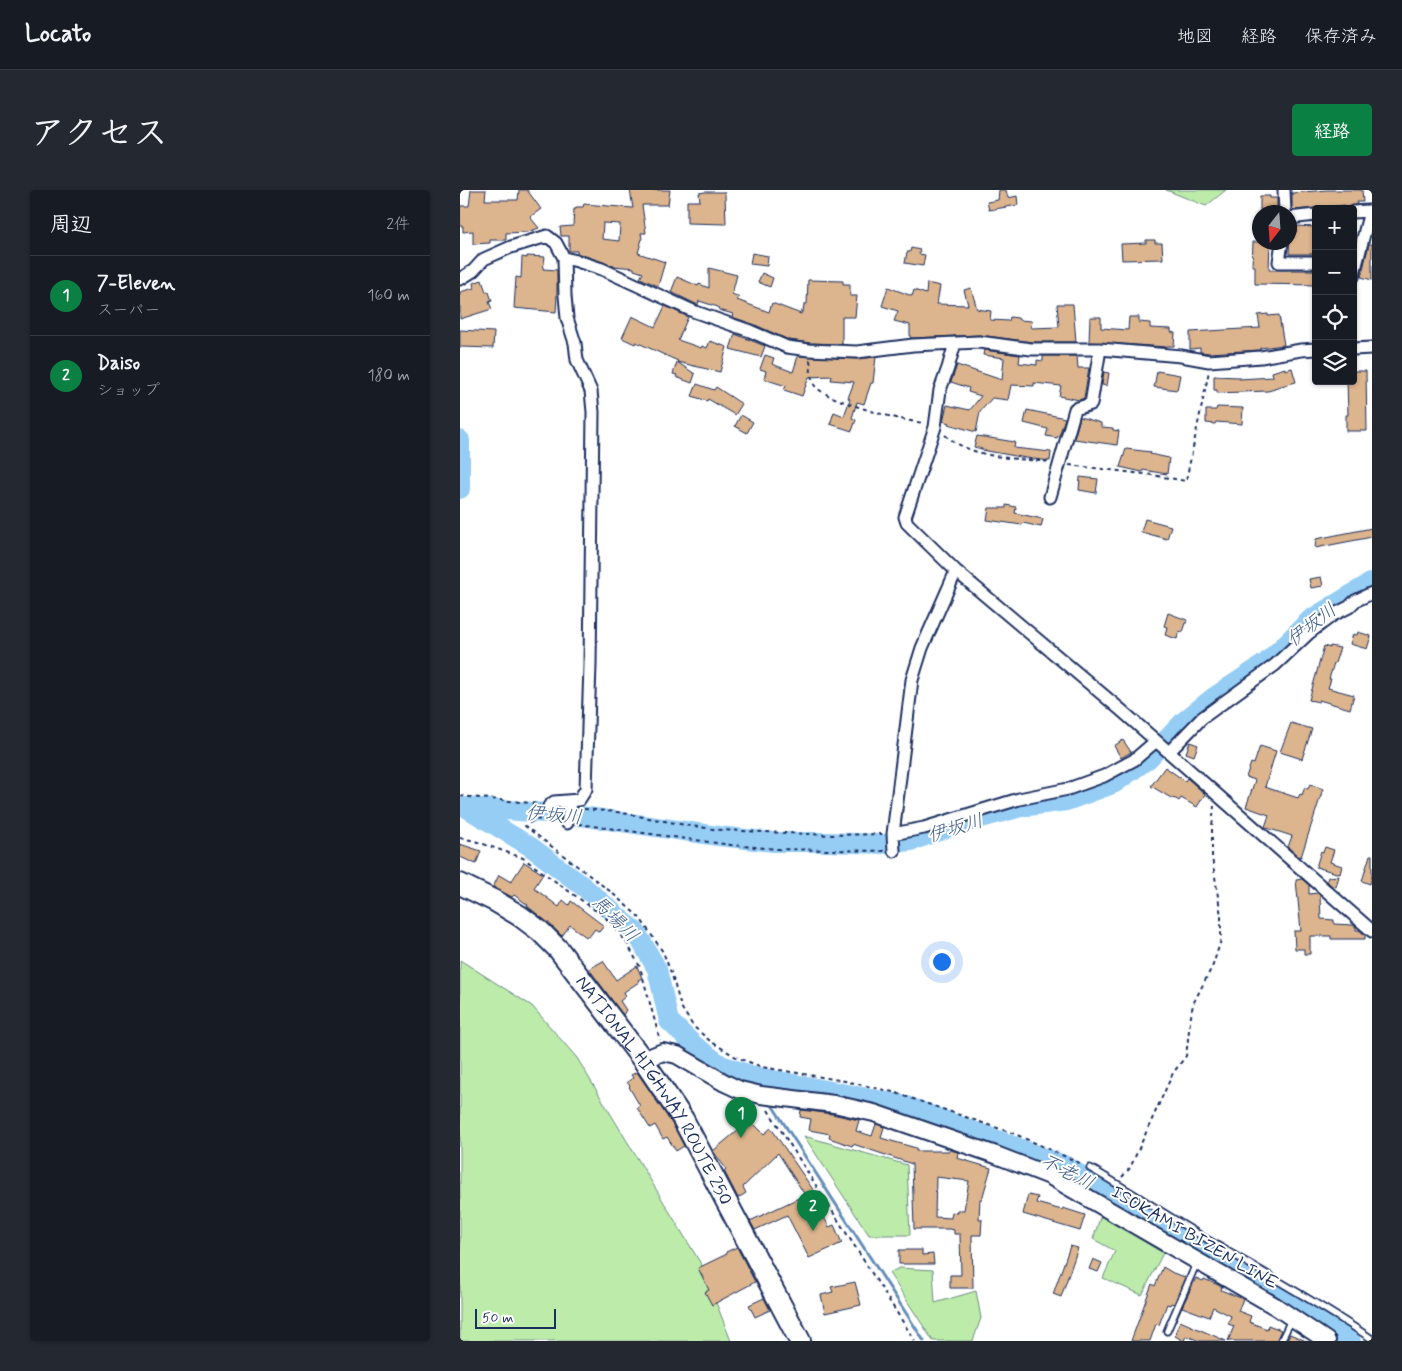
<!DOCTYPE html>
<html lang="ja">
<head>
<meta charset="utf-8">
<style>
	:root { --surface:#171b24; --page:#242831; --text:#f1f3f6; --muted:#9ea1a6; --line:#363941; --accent:#0b8043 }
	body { margin:0; font-family:Mynerve,"Klee One",sans-serif; background:var(--page); color:var(--text) }
	.controls { position:absolute; right:15px; top:15px; display:grid; overflow:hidden; border-radius:5px; box-shadow:0 1px 4px #0004 }
	.controls button { width:45px; height:45px; display:grid; place-items:center; padding:0; border:0; border-bottom:1px solid var(--line); background:var(--surface); color:var(--text); font:25px sans-serif }
	.compass { position:absolute; left:792px; top:15px; width:45px; height:45px; border-radius:50%; background:var(--surface); box-shadow:0 1px 4px #0004; rotate:197deg }
	.scale { position:absolute; left:15px; bottom:12px; width:81px; box-sizing:border-box; padding-left:5px; border:2px solid #1b2f5e; border-top:0; font-size:14px; line-height:18px; white-space:nowrap; color:#1b2f5e; -webkit-text-stroke:4px #fff; paint-order:stroke }
	.you { position:absolute; left:481px; top:771px; width:18px; height:18px; margin:-12px; border:4px solid #fff; border-radius:50%; background:#1a73e8; box-shadow:0 0 0 8px #1a73e833 }
	.badge { display:grid; place-items:center; width:32px; height:32px; border-radius:50%; background:var(--accent); color:#fff; font-size:16px; font-weight:700 }
	.pin { position:absolute; translate:-50% -41px; filter:drop-shadow(0 1px 2px #0008) }
	.pin::after { content:''; position:absolute; top:26px; width:18px; height:15px; background:inherit; clip-path:polygon(0 0,100% 0,50% 100%) }
	.list { margin:0; padding:0; list-style:none }
	h2 { display:flex; justify-content:space-between; align-items:center; height:65px; margin:0; padding:0 20px; font-size:21px }
	h2 small { font-size:16px; font-weight:400; color:var(--muted) }
	.list li { display:grid; grid-template-columns:32px 1fr auto; gap:15px; align-items:center; box-sizing:border-box; height:80px; padding:0 20px; border-top:1px solid var(--line) }
	.list b { display:block; font-size:19px; white-space:nowrap }
	.list p { margin:0; font-size:16px; white-space:nowrap; color:var(--muted) }
	.list em { font-size:16px; font-style:normal; color:var(--muted) }
	.icon { flex:none; width:28px; height:28px; fill:none; stroke:currentColor; stroke-width:2; stroke-linecap:round; stroke-linejoin:round }
	.map { position:relative; flex:none; width:912px; height:1151px; overflow:hidden; border-radius:5px }
	header { display:flex; align-items:center; gap:30px; box-sizing:border-box; height:70px; padding:0 25px; background:var(--surface); border-bottom:1px solid var(--line) }
	header strong { font-size:24px }
	nav { display:flex; gap:28px; margin-inline-start:auto; font-size:18px }
	.intro { display:flex; align-items:center; justify-content:space-between; box-sizing:border-box; height:120px; padding:0 30px }
	h1 { margin:0; font-size:35px }
	.button { padding:12px 22px; border-radius:5px; background:var(--accent); color:#fff; font-size:18px; font-weight:700 }
	main { display:flex; gap:30px; padding:0 30px }
	aside { flex:1; background:var(--surface); border-radius:5px; box-shadow:0 1px 4px #0004 }
	.map>svg:first-child { display:block }
	.green { fill:#bdeba9; stroke:#6c8d84 }
	.lines { fill:none; stroke-linecap:round; stroke-linejoin:round }
	.stream { stroke:#658eb9; stroke-width:3 }
	.river { stroke:#96cdf5; stroke-width:20 }
	.building { fill:#dcb48d; stroke:#1b2f5e; fill-rule:evenodd }
	.service-casing { stroke:#1b2f5e; stroke-width:9 }
	.minor-casing { stroke:#1b2f5e; stroke-width:15 }
	.secondary-casing { stroke:#1b2f5e; stroke-width:20 }
	.trunk-casing { stroke:#1b2f5e; stroke-width:24 }
	.path { stroke:#1b2f5e; stroke-width:2; stroke-dasharray:4 4; stroke-linecap:butt }
	.service { stroke:#fff; stroke-width:5.5 }
	.minor { stroke:#fff; stroke-width:11 }
	.secondary { stroke:#fff; stroke-width:16 }
	.trunk { stroke:#fff; stroke-width:20 }
	.labels { text-anchor:middle; stroke-width:4; stroke-linejoin:round; paint-order:stroke }
	.street-label { font-size:18px; fill:#1b2f5e; stroke:#fff }
	.water-label { font-size:19px; font-style:italic; fill:#405e8b; stroke:#fff }
</style>
</head>
<body>
<header>
<strong>Locato</strong>
<nav><a>地図</a><a>経路</a><a>保存済み</a></nav>
</header>
<div class="intro"><h1>アクセス</h1><a class="button">経路</a></div>
<main>
<aside>
<h2>周辺<small>2件</small></h2>
<ul class="list">
<li><span class="badge">1</span><div><b>7-Eleven</b><p>スーパー</p></div><em>160 m</em></li>
<li><span class="badge">2</span><div><b>Daiso</b><p>ショップ</p></div><em>180 m</em></li>
</ul>
</aside>
<div class="map">
<svg width="912" height="1151" viewBox="0 0 912 1151">
	<rect width="100%" height="100%" fill="#fff"/>
	<filter id="ink" filterUnits="userSpaceOnUse"><feTurbulence type="fractalNoise" baseFrequency=".02" numOctaves="2"/><feDisplacementMap in="SourceGraphic" scale="10" xChannelSelector="R" yChannelSelector="G"/><feConvolveMatrix kernelMatrix="1 2 1 2 8 2 1 2 1" color-interpolation-filters="sRGB"/></filter>
	<g filter="url(#ink)">
		<path class="green" d="M706,0H766L746,16Z
			M0,770L72,816L117,868L241,1074L271,1151H0Z
			M344,946L447,975L450,1045H409Z
			M641,1025L703,1063L682,1105L643,1088L655,1061L633,1049Z
			M439,1078L473,1080L475,1113L516,1101L521,1128L513,1151H473L429,1083Z"/>
		<g class="lines">
			<path class="stream" d="M293,886L301,899
				M310,912L464,1151"/>
			<path class="river" d="M0,250V299
				M5,617L71,657L124,697L176,742L197,779L209,831L234,855L261,875L293,886L444,915L604,975L852,1123L891,1151
				M9,617L121,626L258,646L314,652H367L423,654L451,651L495,635L561,617L606,611L655,593L688,569L723,532L754,507L807,472L851,429L912,392"/>
		</g>
		<path class="building" d="M11,0H26L25,10H58L59,0H67L81,19L70,27L79,38L68,42L46,43V50H30V53L13,54V41L3,42V36H0V16H9Z
			M170,0H210L208,15H182L186,43H181L182,49L178,63L205,72L198,96L180,88L183,83L174,80V78L154,76L117,63V61H109V46H101L100,37L113,36L114,19H116V17H123L124,14L173,18ZM143,33L160,34L159,51L142,49Z
			M539,0H546L548,8L557,6L558,15L529,20L527,12L538,10Z
			M867,0H902L903,12H897V14L888,17H885V15L860,18H855L834,20L832,18V3Z
			M245,2H264L265,4L266,34L227,33V11H240L239,3Z
			M800,6H810V8H817V20H800Z
			M836,36L856,37L855,64H829L830,42H836Z
			M686,50H695V53H702L703,69L662,70L661,54L686,53Z
			M793,52H810L809,80H855L856,95L795,94V76H792Z
			M909,54H912V90L901,87Z
			M451,58L460,60L459,64L465,65L463,76L445,73L447,62H450Z
			M292,63L308,66L307,76L290,74Z
			M67,66L85,67L83,79L97,80V104L96,122L54,118L56,87L61,88L62,67L67,68Z
			M249,78L277,85L272,104L279,107L277,110L309,122L312,113L341,124V121L343,122L344,114H347L348,90L383,91V94H390V106H397L395,127H382V154L350,153L329,150L293,134L272,127L273,124L259,120L258,117L239,111L238,115L211,102L217,87L238,96L239,94L249,98Z
			M302,83L313,88L310,97L298,92Z
			M22,90L26,102H29L32,111L29,112L32,119L0,129V102L14,98L13,93Z
			M467,93L480,96L477,114L508,115L504,100L511,98L517,119L531,121L530,130L549,131L550,127L558,128L559,130L572,131L571,138L599,137L597,114H613L616,152H572L519,145L452,148L450,147V135L434,131L438,121L422,116L428,97L452,106L454,100L466,104Z
			M205,116L228,127L218,150L241,158L242,156L247,158L250,151L267,157L260,182L217,172L218,171L176,152L175,154L162,148L172,126L195,137Z
			M808,124V126L819,125L824,155L800,158V160L749,163L740,162V158L730,159V142L800,138L798,125Z
			M630,127H641V138L668,140L669,127H679V132L690,133V138L711,139V142L715,143L714,156H707V157L629,152Z
			M0,140L34,142L33,158L0,157Z
			M275,144L305,156L301,167L270,159Z
			M524,160L560,165L559,173L577,175V170L583,171V166H617L618,178H629L624,208L619,210L599,206L601,196L574,193V196L551,195L548,210L532,208L520,222L516,242L488,234L489,233L483,231L487,215L510,220L521,206L508,202L509,198L491,192L497,175L542,190L544,168L523,165Z
			M305,165L314,168L312,174L333,182L338,166L397,169L416,167L413,193H411L404,214L397,212L392,228L396,230L392,241L370,234L374,222L384,226L390,209L388,208L394,192L371,190L372,186L349,187L342,206L324,200L326,196L304,189L306,181L300,179Z
			M217,172L235,184L232,193L216,187L217,185L213,184Z
			M825,178V180L832,178L836,192L814,198L815,199L808,201L757,203V200H754V186L779,187V189L813,187L812,182Z
			M697,181L720,185L717,200L694,197Z
			M893,181H906L907,241H886V225H888L887,191H893Z
			M644,182L649,183L647,196L642,195Z
			M237,194L254,200L256,197L282,214L275,225L248,209L247,211L232,206Z
			M757,217L783,218L782,234L756,232L755,234L746,233V220H756Z
			M567,220L605,228L599,246H598L597,248L586,246L588,239L564,233Z
			M281,225L293,232L287,243L275,236Z
			M620,227L641,233V237L653,238V240L659,241L657,255L614,249Z
			M517,246L555,252L554,258L591,262L590,271L566,268L522,260V259L514,257Z
			M666,259L691,262L690,264L709,268L707,284L683,280L682,282L660,277Z
			M620,287L638,289L636,303L619,300Z
			M546,315L556,317L555,323L583,329L581,337L563,333L562,335L527,330L529,318H546Z
			M685,329L711,336L707,349L681,342Z
			M912,338V347L855,358L856,349Z
			M861,387L863,396L851,398L849,389Z
			M708,423L727,430L723,442L719,441L717,449L705,445L707,437L704,436Z
			M898,442L911,446L907,459L890,454L893,444L897,445Z
			M864,456L870,458V456L880,458L875,473H874L869,489H871L868,498L894,505L890,519L859,510V512L849,510Z
			M831,533L852,539L842,569L820,562Z
			M663,550L671,562L661,568L654,556Z
			M730,552L738,555L734,566L726,563Z
			M800,556L816,561L805,597L838,608L840,604L842,605L845,597L848,599L850,594L863,599L841,667L838,666L828,657L832,646L807,638L805,637L809,625L786,617L795,590L786,587L791,573L794,574Z
			M705,577L725,591L727,588L745,604L737,617L721,608L719,611L716,609L711,608L691,596Z
			M0,654L21,661L16,674L0,667Z
			M865,657L874,660L870,672L882,676L880,684L856,677L861,661L863,662Z
			M910,665H912V686L910,694L902,691Z
			M64,672L83,684L74,698L99,717L103,710L109,715L111,711L144,736L139,742L135,739L129,747L127,746L126,747L110,735L102,746L87,732L67,716L68,715L54,705L52,707L33,697L39,685L51,692Z
			M879,686L876,697L872,696L867,691L868,687Z
			M842,689L849,695V704L858,703L860,706L861,729L874,730V734L893,735L896,737V740H899L905,745V749H871V746H850V764H844V759H835L834,741H841L836,690Z
			M143,771L156,790L177,776L182,788L178,790L179,792L164,802L166,806L160,811L166,820L163,825L129,779Z
			M177,882L213,935L224,956L216,961L207,947L203,949L195,935L190,938L177,918L180,916L169,897L170,896L167,892L173,888L171,885Z
			M341,920L372,924L399,930L396,941L412,946L416,934L424,937L421,948L456,958V961H489V960H490L498,962L497,968L531,978L522,1009H520L519,1029H522L521,1045H512L513,1098H490V1085H501L500,1044H494V1040L489,1039H454L452,974L393,954L392,956L369,948L370,944L349,940L351,929L340,927ZM476,987L509,991L504,1020H497V1023L492,1022L491,1028L475,1027Z
			M290,930L304,944L311,938L354,1001L358,1010L356,1011L369,1037L374,1035L382,1053L349,1068L327,1025L295,1040L290,1031L345,1005L318,963L283,997L286,1003L278,1008L264,981L266,979L253,961Z
			M568,1005L578,1007L576,1013L602,1020L603,1018L625,1025L620,1041L563,1024Z
			M610,1056L618,1058L601,1107L593,1104Z
			M277,1057L295,1092L252,1115L245,1102L249,1100L238,1078L267,1064L266,1062Z
			M439,1060H462V1065L473,1064L474,1074H439Z
			M633,1069L642,1073L638,1082L629,1079Z
			M703,1077L713,1083L725,1087L714,1114L711,1113L710,1115L707,1114L699,1135L696,1134L690,1151H671L687,1107L692,1094L695,1096Z
			M736,1088L743,1091L744,1089L756,1094L762,1097L761,1100L783,1109L778,1121L791,1126L789,1132L807,1139L808,1135L821,1140L816,1151H768L774,1136L768,1134L771,1126L753,1117L749,1127L722,1117Z
			M395,1092L401,1115L365,1123L361,1105L373,1102L371,1097Z
			M304,1108L310,1120L295,1127L289,1115Z
			M720,1131L766,1151H740L726,1146L724,1151L715,1146L717,1142L716,1141Z
			M830,1144L846,1151H826Z"/>
		<g class="lines">
			<defs>
				<path id="service" d="M630,978C667,999 703,1023 740,1045C797,1079 856,1111 912,1149
					M707,1141L737,1072
					M821,1151L832,1128"/>
				<path id="minor" d="M824,0L825,22
					M893,22L908,21L909,25L893,87
					M829,28L856,25
					M822,52L819,72H856
					M104,68L117,71L142,79L233,121L290,141L327,157L349,160L397,162L453,155L519,152L571,159H640L721,166L749,171L801,167L841,160L856,159
					M0,89L13,81L24,69L51,57L87,46L96,53L104,68L105,106L107,128L115,153L117,170L131,201L133,222L130,475L126,599L119,610L94,612L89,616
					M495,153L488,178L480,200L475,237L445,327L447,333L496,381L661,520L912,741
					M893,159L912,158
					M590,307L615,219L631,214L640,159
					M709,562L742,528L815,475L849,443L873,425L889,417L895,411L912,403
					M107,633L110,617
					M433,644L464,638L559,609L608,599L644,586L674,570L696,551
					M434,661L433,644L452,490L462,458L496,381"/>
				<path id="secondary" d="M183,870L203,862L217,865L265,893L280,900L301,905L374,914L414,923L536,965L590,986L815,1116L867,1151"/>
				<g id="trunk">
					<path id="s1" d="M0,694L35,711L60,726L80,741L99,760L183,870L223,929L340,1151"/>
				</g>
			</defs>
			<use href="#service" class="service-casing"/>
			<use href="#minor" class="minor-casing"/>
			<use href="#secondary" class="secondary-casing"/>
			<use href="#trunk" class="trunk-casing"/>
			<path class="path" d="M350,170C351,179 350,189 355,196C363,208 426,226 441,229C448,231 456,232 464,233
				M485,245C513,269 555,268 590,272
				M609,275L692,285L726,291L749,181
				M0,606L80,614
				M124,619L157,622L230,636L261,640L370,645L423,644
				M96,631C82,629 77,627 65,636L151,702L180,728L203,762L212,785L221,817L233,836L250,851L276,867L302,877L385,891L433,902L555,944L622,974
				M118,634L271,655L317,659L424,661
				M0,648L15,651L63,668L146,728L167,753L180,777L200,850
				M308,920L455,1151
				M662,987L670,978L713,883L726,866L730,832L733,814L753,775L761,750V726L752,667V637L754,616"/>
			<use href="#service" class="service"/>
			<use href="#minor" class="minor"/>
			<use href="#secondary" class="secondary"/>
			<use href="#trunk" class="trunk"/>
		</g>
	</g>
	<g class="labels">
		<g class="street-label">
			<text dy="6" stroke="none"><textPath href="#s1" startOffset="290">NATIONAL HIGHWAY ROUTE 250</textPath></text>
			<text transform="translate(735 1047) rotate(30)" y="6">ISOKAMI BIZEN LINE</text>
		</g>
		<g class="water-label">
			<text transform="translate(851 434) rotate(-38)" y="7">伊坂川</text>
			<text transform="translate(94 624) rotate(5)" y="7">伊坂川</text>
			<text transform="translate(495 637) rotate(-17)" y="7">伊坂川</text>
			<text transform="translate(156 728) rotate(45)" y="7">馬場川</text>
			<text transform="translate(608 981) rotate(27)" y="7">不老川</text>
		</g>
	</g>
</svg>
<div class="controls">
<button>+</button>
<button>−</button>
<button><svg class="icon" aria-label="locate" viewBox="0 0 24 24"><circle cx="12" cy="12" r="6"/><path d="M12 2v4M12 18v4M2 12h4M18 12h4"/></svg></button>
<button><svg class="icon" aria-label="layers" viewBox="0 0 24 24"><path d="M12 4l9 5-9 5-9-5zM3 14l9 5 9-5"/></svg></button>
</div>
<svg class="compass" viewBox="-18 -18 36 36"><path d="M0-13l5 13h-10z" fill="#e53935"/><path d="M0 13l5-13h-10z" fill="#9ea1a6"/></svg>
<div class="scale">50 m</div>
<div class="you"></div>
<div class="pin badge" style="left:281px;top:948px">1</div>
<div class="pin badge" style="left:353px;top:1041px">2</div>
</div>
</main>
</body>
</html>
